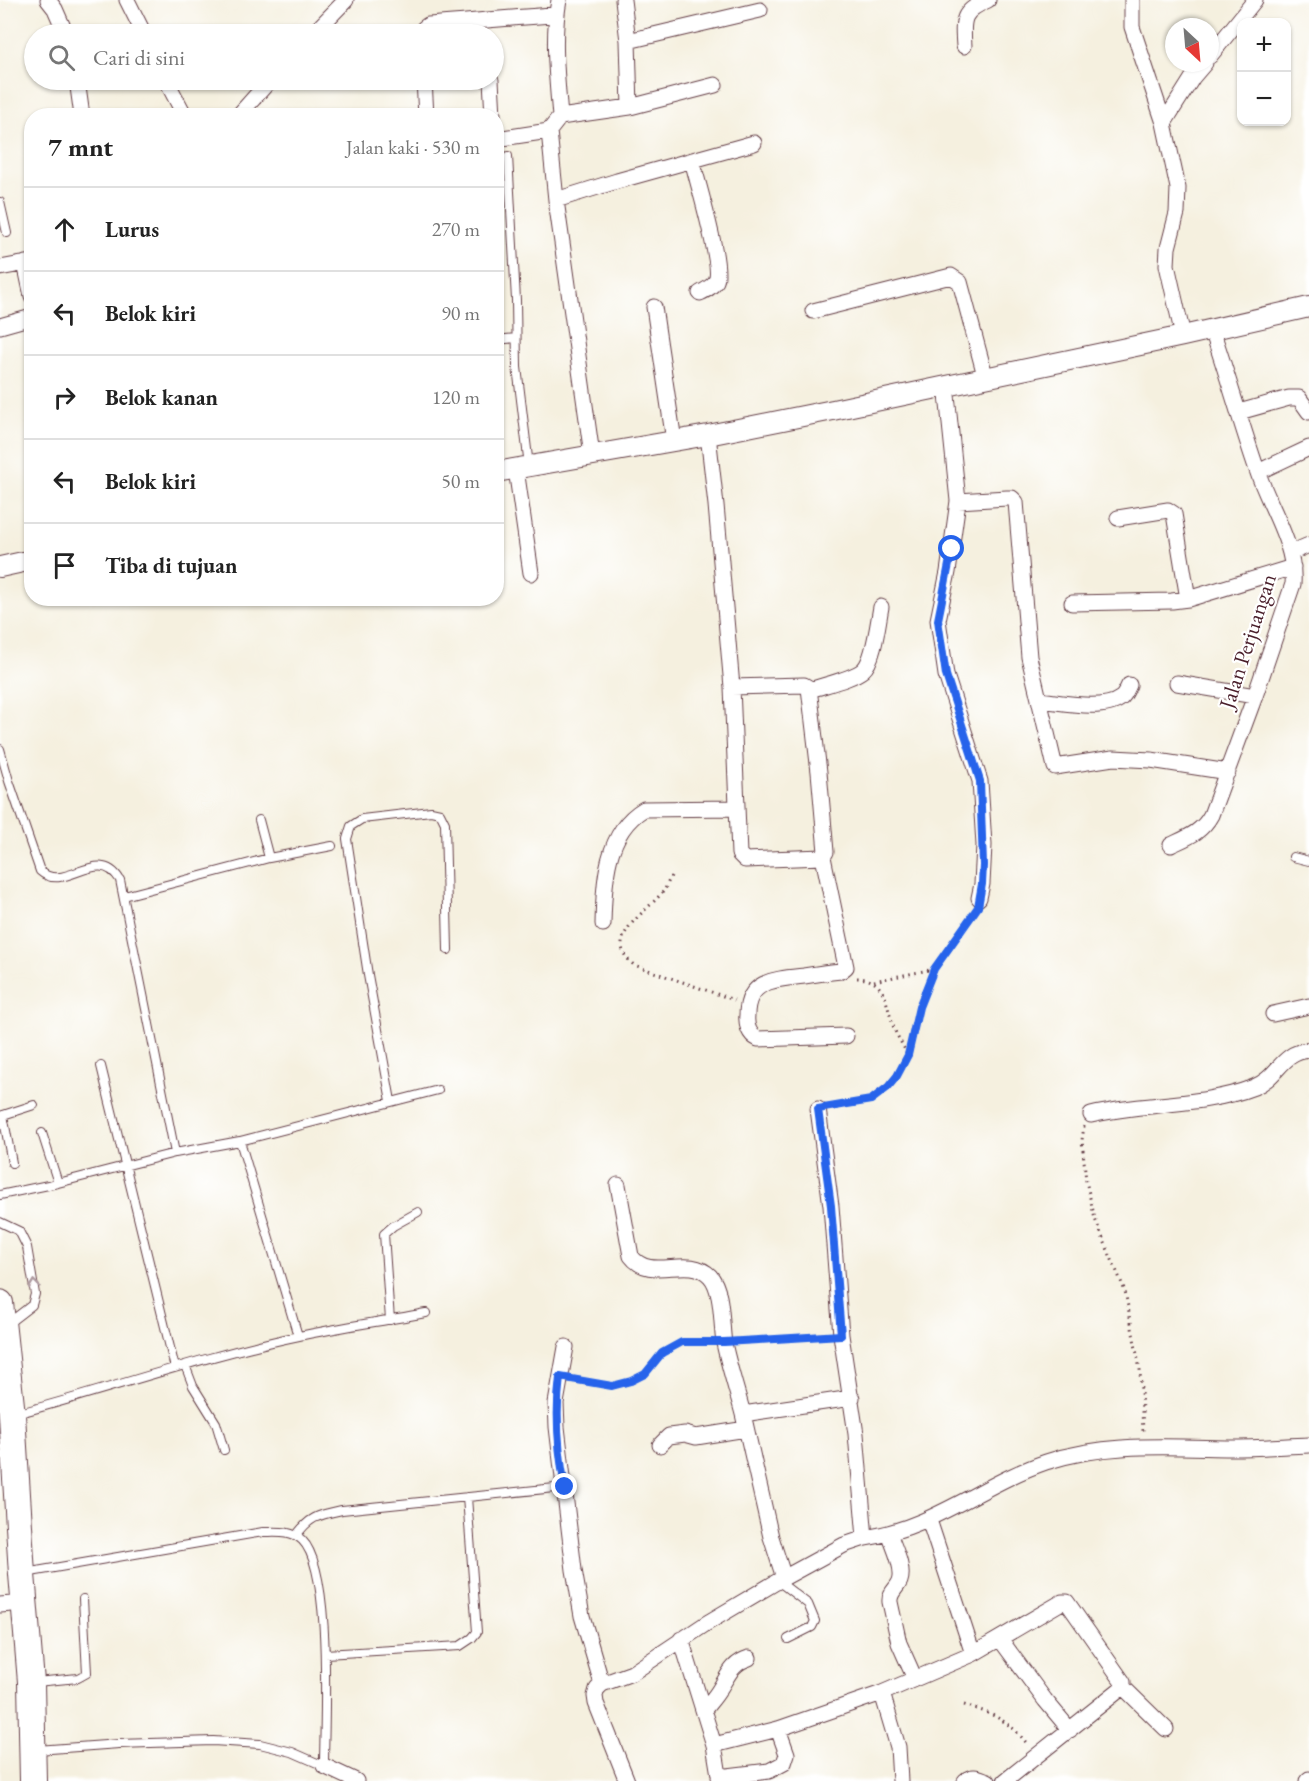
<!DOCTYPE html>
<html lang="id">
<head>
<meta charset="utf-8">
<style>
	:root { --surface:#fff; --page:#f2f2f2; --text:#222; --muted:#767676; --line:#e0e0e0 }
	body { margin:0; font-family:"EB Garamond",serif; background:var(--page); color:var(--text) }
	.controls { position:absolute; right:18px; top:18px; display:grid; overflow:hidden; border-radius:12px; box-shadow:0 2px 4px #0004 }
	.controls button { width:54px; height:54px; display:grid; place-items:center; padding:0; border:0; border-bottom:2px solid var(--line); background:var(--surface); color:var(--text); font:30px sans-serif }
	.compass { position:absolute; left:1165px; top:18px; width:54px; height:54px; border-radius:50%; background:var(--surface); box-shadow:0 2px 4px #0004; rotate:154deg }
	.stop { position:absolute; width:18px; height:18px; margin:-14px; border:4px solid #2563eb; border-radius:50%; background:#fff }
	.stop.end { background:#2563eb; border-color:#fff; box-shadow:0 2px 6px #0008 }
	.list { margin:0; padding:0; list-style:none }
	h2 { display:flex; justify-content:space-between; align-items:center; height:78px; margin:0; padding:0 24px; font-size:26px }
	h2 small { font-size:20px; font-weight:400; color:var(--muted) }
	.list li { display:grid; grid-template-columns:39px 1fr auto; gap:18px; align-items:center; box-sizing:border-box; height:84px; padding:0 24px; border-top:2px solid var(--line) }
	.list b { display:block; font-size:22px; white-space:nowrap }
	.list em { font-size:20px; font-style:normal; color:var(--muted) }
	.icon { flex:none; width:33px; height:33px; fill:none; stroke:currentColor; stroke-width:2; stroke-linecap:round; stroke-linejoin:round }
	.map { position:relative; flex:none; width:1309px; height:1781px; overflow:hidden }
	.search { position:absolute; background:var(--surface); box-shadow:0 2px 4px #0004; left:24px; top:24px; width:480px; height:66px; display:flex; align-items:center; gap:15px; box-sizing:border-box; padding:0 21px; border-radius:33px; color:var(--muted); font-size:22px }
	.panel { position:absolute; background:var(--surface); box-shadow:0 2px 4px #0004; left:24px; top:108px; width:480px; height:498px; border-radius:24px }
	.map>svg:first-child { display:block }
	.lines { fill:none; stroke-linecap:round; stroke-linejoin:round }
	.service-casing { stroke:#643e46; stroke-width:10 }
	.minor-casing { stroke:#643e46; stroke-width:17 }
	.tertiary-casing { stroke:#643e46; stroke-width:22 }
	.trunk-casing { stroke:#643e46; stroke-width:28 }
	.path { stroke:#643e46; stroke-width:3; stroke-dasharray:1.5 4.5; stroke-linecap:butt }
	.service { stroke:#fff; stroke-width:8 }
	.minor { stroke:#fff; stroke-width:15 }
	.tertiary { stroke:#fff; stroke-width:20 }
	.trunk { stroke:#fff; stroke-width:26 }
	.oneway { stroke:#ae9aa0 }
	.route { stroke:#2563eb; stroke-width:8 }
	.labels { text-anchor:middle; stroke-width:4.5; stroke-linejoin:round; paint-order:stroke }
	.street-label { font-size:22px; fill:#4a1f2b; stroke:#fff }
</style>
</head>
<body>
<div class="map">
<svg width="1309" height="1781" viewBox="0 0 1309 1781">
	<rect width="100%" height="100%" fill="#fff"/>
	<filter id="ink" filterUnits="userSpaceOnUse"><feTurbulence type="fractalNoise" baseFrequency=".0167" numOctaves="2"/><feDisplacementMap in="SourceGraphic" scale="12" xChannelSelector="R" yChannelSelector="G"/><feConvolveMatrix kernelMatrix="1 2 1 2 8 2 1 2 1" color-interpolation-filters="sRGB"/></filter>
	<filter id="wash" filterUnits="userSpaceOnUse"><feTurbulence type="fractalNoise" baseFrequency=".008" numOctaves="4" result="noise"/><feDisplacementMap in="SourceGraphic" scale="24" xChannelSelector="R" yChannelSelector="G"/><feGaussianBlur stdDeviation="1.35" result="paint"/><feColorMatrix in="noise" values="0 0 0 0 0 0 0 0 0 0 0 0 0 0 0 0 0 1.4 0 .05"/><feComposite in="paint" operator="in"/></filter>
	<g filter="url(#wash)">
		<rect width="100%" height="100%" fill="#f5f0df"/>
	</g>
	<g filter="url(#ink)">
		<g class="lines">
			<defs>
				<path id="service" d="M508,156L516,300L517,367L529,466
					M0,202L7,233
					M496,340L516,338
					M0,749L9,781L40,871C65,894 98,844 120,880L175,1153
					M259,820L269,858
					M1293,857L1309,861
					M124,896L269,858L332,846
					M101,1066L175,1368
					M391,1101L368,975L347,839L351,826L362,819L431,811L440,813L445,823L448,950
					M3,1115L12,1163
					M0,1116L34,1105
					M42,1133L58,1183
					M240,1141L298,1336
					M0,1195L58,1183L175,1153L240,1141L438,1090
					M0,1222L19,1231L27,1247L35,1294L32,1305L6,1325
					M390,1320L384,1234L393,1226L418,1212
					M185,1365L193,1386L216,1423L224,1450
					M16,1414C110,1389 203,1356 299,1336C341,1327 384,1321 426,1313
					M296,1536C310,1516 319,1515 342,1510L565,1487
					M25,1573L263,1532C278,1532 291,1530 302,1540C333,1570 324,1721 324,1766L292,1752L260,1744L213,1741L119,1744L37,1750
					M778,1581L808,1604L815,1621L812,1627L788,1639
					M325,1654L460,1646L472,1638L477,1632L467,1497
					M36,1682L78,1678L87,1673L83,1599"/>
				<path id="minor" d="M48,0L55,9L66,34
					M127,0L144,34
					M559,0C552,38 557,79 560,117L549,131L556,200L592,455
					M623,0L628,41L630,107
					M1132,0V27L1164,123L1178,188L1177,213L1168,248L1167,265L1183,336
					M313,34L346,0
					M422,34L424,28L428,25C471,22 513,17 556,15
					M628,41L760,10
					M964,46C962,19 962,11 988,0
					M1210,56L1255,0
					M77,80L82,116
					M166,80L185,116
					M424,80L426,116
					M491,80L493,116
					M238,116L270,80
					M560,117L630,107L715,85
					M1164,123L1193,77L1205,63
					M496,139L549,131
					M692,160C697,180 723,267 716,281C712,287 706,290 700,293
					M556,200L617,181L754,143
					M25,263L32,296
					M0,268L32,262
					M654,307L674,441
					M813,311L951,276L960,282L986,379
					M0,326L32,317
					M946,385L958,501L948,572L938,620L946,675L980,781L984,845L982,884L979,898
					M1239,412L1289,398H1299L1309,412
					M708,435L716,505L732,687L739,854L745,860L823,857L826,852L819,772L809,688L804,685L732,687
					M516,469L531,573
					M1258,472L1309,448
					M958,501L1007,498H1012L1016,502L1029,657L1055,767L1113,758L1151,760L1228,772
					M1118,518L1168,510L1174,514L1188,599
					M1290,553L1309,545
					M1072,603L1172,601L1188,599L1293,567
					M1177,683L1255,696
					M810,690C824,685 852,679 863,670C874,661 878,622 881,607
					M1039,700C1061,702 1103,712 1121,698C1125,695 1127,689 1129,685
					M1171,845C1188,837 1202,832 1211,815L1255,696L1293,584C1296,544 1269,507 1257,470C1241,424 1228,376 1212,330
					M823,857L846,967L841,971C828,972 816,974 804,976C776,979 747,980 747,1015C746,1025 749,1035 758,1039L846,1036
					M603,924C604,884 605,832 644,809L736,808
					M1273,1014L1309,1006
					M1091,1115C1145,1102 1202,1107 1254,1087C1279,1077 1280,1053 1309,1050
					M618,1185L631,1256C651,1283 688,1253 710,1276C723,1290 721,1325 724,1343C729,1367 737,1391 743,1414
					M566,1347L556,1403L557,1427L574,1570L582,1616L602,1684
					M660,1445L669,1436L685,1434L696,1437L746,1429
					M889,1533C893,1546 905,1568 900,1581C897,1589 889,1592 890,1602L899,1643L915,1679
					M865,1538C935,1527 982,1484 1046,1462C1107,1442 1168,1447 1231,1448C1257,1448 1283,1446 1309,1445
					M784,1578L771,1537L743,1414L852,1398
					M0,1605L24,1603
					M681,1639L714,1745L720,1781
					M1000,1639L1045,1700L1070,1730
					M973,1654L1062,1602H1067L1123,1682V1687L1166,1729
					M704,1710C709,1703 715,1697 719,1690C728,1676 732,1663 749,1658
					M714,1745L778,1729L882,1693
					M324,1766L356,1781
					M719,1777L769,1771L784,1763L787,1754L778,1729
					M627,1781L596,1703L595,1696L597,1689L602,1684L632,1673L707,1623L778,1581L844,1545L865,1538L856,1434L841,1335L831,1206L818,1109
					M900,1781L898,1747L882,1693L973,1654L929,1520
					M965,1781C973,1774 979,1778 988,1781
					M1005,1781L1123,1687
					M1307,1781L1309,1779"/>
				<path id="tertiary" d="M496,472L708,435L833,410L1183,336L1309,307
					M0,567L32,560"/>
				<path id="trunk" d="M0,1303L12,1415L22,1574L31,1682L33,1781"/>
			</defs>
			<use href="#service" class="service-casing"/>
			<use href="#minor" class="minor-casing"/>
			<use href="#tertiary" class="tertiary-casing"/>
			<use href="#trunk" class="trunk-casing"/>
			<path class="path" d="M671,876C669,880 667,885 665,889C650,911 599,937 634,965L734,1000
				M857,978C888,979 885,1005 894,1028C897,1037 903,1045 907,1054
				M874,981L934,969
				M832,1107L871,1100L888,1087L897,1076L908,1055L919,1007L934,969L975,911
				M1084,1126L1082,1140L1086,1181L1095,1219L1125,1291L1140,1370L1143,1432
				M738,1341L827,1336
				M576,1380L612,1386L631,1381L645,1374L662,1353L669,1348L682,1342H710
				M964,1705C992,1713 1010,1721 1028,1745"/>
			<use href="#service" class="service"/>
			<use href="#minor" class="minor"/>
			<use href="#tertiary" class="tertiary"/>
			<use href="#trunk" class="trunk"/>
		</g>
		<defs><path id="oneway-chevron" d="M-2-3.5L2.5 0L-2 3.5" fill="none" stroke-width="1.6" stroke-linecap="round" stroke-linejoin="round" transform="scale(1.5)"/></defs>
		<use class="oneway" href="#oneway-chevron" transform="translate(34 1284) rotate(-97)"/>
	</g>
	<g class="lines" filter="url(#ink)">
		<path class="route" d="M565,1487C558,1450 555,1415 560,1377L612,1386L631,1381L645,1374L662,1353L682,1342H724L841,1335L831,1206L818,1109L871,1100L888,1087L897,1076L908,1055L919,1007L934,969L978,907L982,884L983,865L980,781L946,675L938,620L952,549"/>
	</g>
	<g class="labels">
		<g class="street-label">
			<text transform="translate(1247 641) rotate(-72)" y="8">Jalan Perjuangan</text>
		</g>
	</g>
</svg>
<div class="controls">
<button>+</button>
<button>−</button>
</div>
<svg class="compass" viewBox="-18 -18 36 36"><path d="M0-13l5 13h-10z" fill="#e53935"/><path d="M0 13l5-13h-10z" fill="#767676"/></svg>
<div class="stop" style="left:952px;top:549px"></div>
<div class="stop end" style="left:565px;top:1487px"></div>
<div class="search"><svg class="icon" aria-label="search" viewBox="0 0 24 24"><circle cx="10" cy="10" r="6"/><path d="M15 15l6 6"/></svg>Cari di sini</div>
<section class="panel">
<h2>7 mnt<small>Jalan kaki · 530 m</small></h2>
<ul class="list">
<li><svg class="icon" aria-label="ahead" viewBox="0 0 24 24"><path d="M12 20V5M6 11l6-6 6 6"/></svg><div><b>Lurus</b></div><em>270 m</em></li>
<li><svg class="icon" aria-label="left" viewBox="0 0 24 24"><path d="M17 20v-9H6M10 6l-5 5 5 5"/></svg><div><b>Belok kiri</b></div><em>90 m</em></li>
<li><svg class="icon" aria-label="right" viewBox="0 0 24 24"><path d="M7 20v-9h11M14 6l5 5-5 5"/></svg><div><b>Belok kanan</b></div><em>120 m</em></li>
<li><svg class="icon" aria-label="left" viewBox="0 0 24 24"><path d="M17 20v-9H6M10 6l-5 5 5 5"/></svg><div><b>Belok kiri</b></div><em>50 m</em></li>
<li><svg class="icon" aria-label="arrive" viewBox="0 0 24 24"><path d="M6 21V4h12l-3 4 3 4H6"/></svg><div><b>Tiba di tujuan</b></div></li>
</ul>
</section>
</div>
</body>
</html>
